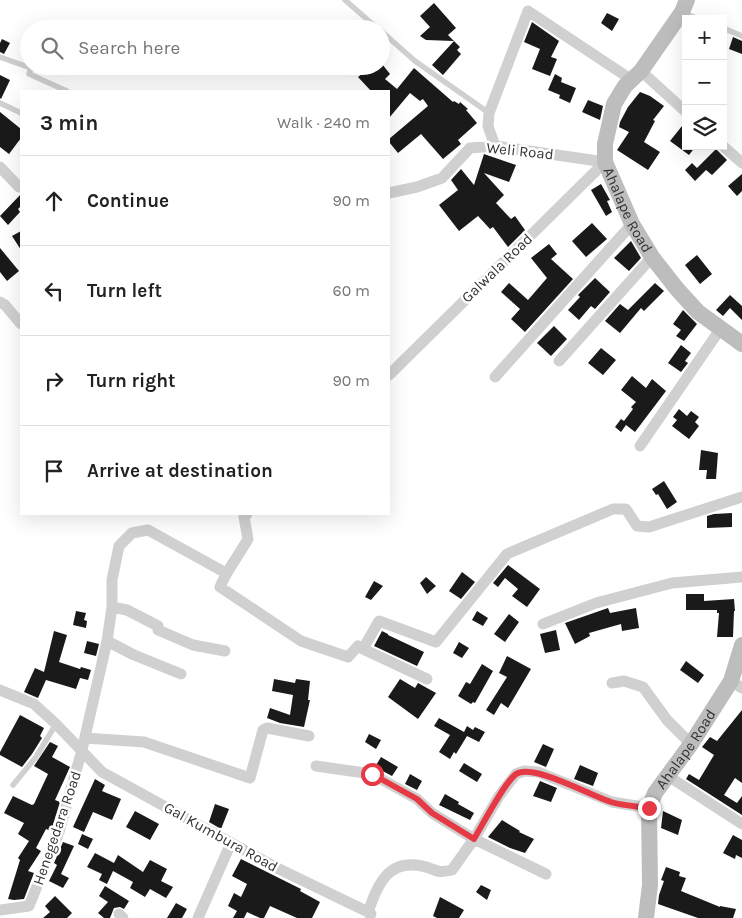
<!DOCTYPE html>
<html lang="en">
<head>
<meta charset="utf-8">
<style>
	:root { --surface:#fff; --page:#f2f2f2; --text:#222; --muted:#767676; --line:#e0e0e0 }
	body { margin:0; font-family:Karla,sans-serif; background:var(--page); color:var(--text) }
	.controls { position:absolute; right:15px; top:15px; display:grid; overflow:hidden; border-radius:0px; box-shadow:0 5px 20px #0002 }
	.controls button { width:45px; height:45px; display:grid; place-items:center; padding:0; border:0; border-bottom:1px solid var(--line); background:var(--surface); color:var(--text); font:25px sans-serif }
	.stop { position:absolute; width:15px; height:15px; margin:-11px; border:4px solid #e63946; border-radius:50%; background:#fff }
	.stop.end { background:#e63946; border-color:#fff; box-shadow:0 1px 5px #0008 }
	.list { margin:0; padding:0; list-style:none }
	h2 { display:flex; justify-content:space-between; align-items:center; height:65px; margin:0; padding:0 20px; font-size:21px }
	h2 small { font-size:16px; font-weight:400; color:var(--muted) }
	.list li { display:grid; grid-template-columns:32px 1fr auto; gap:15px; align-items:center; box-sizing:border-box; height:90px; padding:0 20px; border-top:1px solid var(--line) }
	.list b { display:block; font-size:19px; white-space:nowrap }
	.list em { font-size:16px; font-style:normal; color:var(--muted) }
	.icon { flex:none; width:28px; height:28px; fill:none; stroke:currentColor; stroke-width:2; stroke-linecap:round; stroke-linejoin:round }
	.map { position:relative; flex:none; width:742px; height:918px; overflow:hidden }
	.search { position:absolute; background:var(--surface); box-shadow:0 5px 20px #0002; left:20px; top:20px; width:370px; height:55px; display:flex; align-items:center; gap:12px; box-sizing:border-box; padding:0 18px; border-radius:28px; color:var(--muted); font-size:19px }
	.panel { position:absolute; background:var(--surface); box-shadow:0 5px 20px #0002; left:20px; top:90px; width:370px; height:425px; border-radius:0px }
	.map>svg:first-child { display:block }
	.building { fill:#1a1a1a }
	.lines { fill:none; stroke-linecap:round; stroke-linejoin:round }
	.lane { stroke:#d0d0d0; stroke-width:5.5 }
	.street { stroke:#d0d0d0; stroke-width:11 }
	.secondary { stroke:#bdbdbd; stroke-width:16 }
	.route { stroke:#e63946; stroke-width:6 }
	.labels { text-anchor:middle; stroke-width:5; stroke-linejoin:round; paint-order:stroke }
	.street-label { font-size:15px; fill:#333; stroke:#fff }
</style>
</head>
<body>
<div class="map">
<svg width="742" height="918" viewBox="0 0 742 918">
	<rect width="100%" height="100%" fill="#fff"/>
	<path class="building" d="M434,3L456,28L448,35L454,41L426,40L420,36L430,27L420,16Z
		M607,13L619,19L612,31L601,23Z
		M532,22L559,41L551,57L557,59L550,76L532,69L540,49L524,42Z
		M733,37L742,41V54L729,49Z
		M2,39L10,43L4,54L0,52V43Z
		M454,41L460,47L457,50L461,54L443,75L432,65Z
		M382,64L390,74L385,79L397,89L414,68L453,102L454,101L459,104L460,102L468,109L466,110L477,123L458,140L461,144L443,159L421,134L398,153L389,142V139L428,106L423,99L420,101L410,93L389,118V91H371L358,77L367,70L370,74Z
		M555,74L562,78L561,82L576,88L570,103L559,98L560,95L548,90Z
		M0,75L10,80L1,99L0,98Z
		M640,92L650,96L664,106L653,120L655,121L644,142L660,152L648,170L617,150L629,132L619,127L620,122L628,107Z
		M588,100L603,106L600,120L582,112Z
		M0,112L21,129V138L9,154L0,147Z
		M686,121V146H696L689,155L670,141Z
		M716,149L727,160L712,175L706,170L695,181L685,170L692,163L697,168Z
		M484,154L516,165L509,182L484,173L504,195L496,203L511,219L515,216L525,230L508,247L493,227L490,229L478,216L459,231L439,205L458,190L451,180L461,169L474,185Z
		M742,174V191L737,196L728,186Z
		M601,184L610,200L607,201L612,212L606,216L591,190Z
		M21,194V206L18,209L20,212L8,225L0,216Z
		M592,223L607,239L586,257L572,241Z
		M21,231V250L12,236Z
		M631,241L641,258L629,271L614,258Z
		M549,244L557,254L551,259L573,279L525,332L511,319L520,309L501,292L509,283L528,300L547,278L531,258Z
		M0,248L19,271L7,281L0,272Z
		M697,255L712,274L700,284L685,265Z
		M595,278L610,292L595,309L591,306L579,320L568,310L580,297L578,295Z
		M655,283L664,291L644,311L641,308L620,333L605,321L620,304L628,310Z
		M730,295L742,306V320L730,308L723,316L716,310Z
		M683,310L697,324L684,341L676,336L681,330L673,324Z
		M554,326L567,339L551,356L537,343Z
		M681,345L691,353L685,361L688,363L681,372L668,363Z
		M601,348L616,360L603,375L588,363Z
		M632,376L646,388L652,379L666,391L635,432L626,425L621,432L615,427L621,419L624,421L633,409L631,407L636,402L621,390Z
		M679,409L687,416L691,411L699,417L695,422L699,426L689,439L672,426L677,420L673,417Z
		M701,450L718,453L716,479H706L707,470H699Z
		M664,481L677,502L667,509L658,494L656,495L652,489Z
		M732,513V527L707,528V516L714,514Z
		M508,565L540,589L527,607L512,596L518,589L505,578L498,587L493,583Z
		M462,572L475,582L461,599L449,591Z
		M426,577L436,586L427,594L420,583Z
		M374,581L383,586L371,600L365,597Z
		M686,594H704V601L734,599L735,611H734L733,637H717L719,613H717V610H686Z
		M608,608L610,613L636,608L639,628L622,631L621,624L589,633L590,636L575,644L565,623Z
		M76,611L86,613L84,620L87,621L86,628L73,625Z
		M477,611L488,618L483,626L472,620Z
		M509,614L519,622L505,642L494,634Z
		M556,630L560,650L545,653L540,634Z
		M54,631L67,635L59,662L80,669L81,667L91,670L88,680L80,678L76,689L46,680L38,698L24,692L35,668L44,672Z
		M382,631L388,634V635L424,652L417,666L374,646Z
		M87,641L99,644L96,656L84,653Z
		M459,642L469,648L462,658L453,653Z
		M507,656L531,669L508,708L501,703L494,715L486,710L507,677L499,673Z
		M686,661L704,675L698,683L680,670Z
		M482,664L493,671L475,703L473,702L471,704L458,696L466,682L470,684Z
		M274,679L295,683L296,679L310,681L308,700H310L304,727L280,723L267,718L270,708L290,715L293,695L272,691Z
		M400,679L415,688L418,683L436,693L418,719L388,697Z
		M742,710V783L735,778L724,795L737,803L742,796V815L686,779L689,774L699,780L714,755L702,747L710,737L717,741Z
		M20,715L44,728L40,736L42,738L32,754L22,767L0,755V752Z
		M439,718L464,732L467,726L473,730L475,727L485,732L479,742L467,736L456,754L454,752L450,759L439,752L450,735L434,726Z
		M369,734L381,740L376,749L365,742Z
		M50,742L58,746L52,757L70,767L55,800L60,802L51,831L46,829L36,848L41,851L28,871L34,873L24,899L14,900L8,899L20,860L18,858L29,841L18,834L24,823L4,813L13,796L32,805L34,804L48,774L34,766Z
		M543,744L554,749L546,767L534,762Z
		M381,757L398,767L392,776L375,767Z
		M464,763L482,774L477,782L459,771Z
		M580,765L598,773L593,786L574,779Z
		M410,774L422,781L417,790L405,784Z
		M95,779L105,785L102,791L121,799L112,820L93,812L84,832L73,827Z
		M540,781L557,788L551,802L533,796Z
		M445,794L459,802L458,804L474,813L470,820L439,805Z
		M215,804L229,809L221,829L209,822Z
		M135,811L159,824L150,840L126,827Z
		M663,811L682,820L678,835L661,828Z
		M502,820L520,831L519,832L534,839L525,853L510,848L488,837Z
		M82,834L93,839L88,849L78,844Z
		M733,835L742,840V858L736,855L735,859L723,853Z
		M63,842L74,846L61,874L69,878L63,888L49,881L57,865L54,863Z
		M95,853L114,863L118,855L143,872L150,860L167,869L161,881L173,887L166,898L150,889L145,897L130,888L133,882L113,871L107,884L99,880L102,874L87,867Z
		M241,859L301,889L300,891L320,902L312,918H297L270,906L264,918H260L247,912L244,918H233L237,911L228,906L234,893L241,897L247,884L232,876Z
		M666,867L680,872L679,876L686,878L681,891L720,907V906L736,909L733,918H698L658,904L659,895L664,881L661,880Z
		M481,885L491,890L487,900L476,892Z
		M105,886L129,901L124,909L120,907L114,908L110,918H104L98,913L108,902L99,896Z
		M55,896L72,913L67,918H43L50,912L45,906Z
		M440,897L464,910L459,918H437L433,916Z
		M176,903L187,909L182,918H167Z"/>
	<g class="lines">
		<path class="lane" d="M345,0L378,29
			M684,13L699,19
			M723,28L742,36
			M381,31L415,61L489,113
			M0,57L31,68L29,74L67,91
			M0,103L21,113
			M13,785L36,757L56,724"/>
		<path class="street" d="M641,71L686,112
			M495,146L488,126L489,113L528,11L632,80
			M723,146L742,163
			M0,167L19,187L21,186
			M389,193L417,187L442,178L470,148L495,146L605,162
			M0,302L5,305L21,324
			M559,361L652,257
			M389,375L605,162
			M495,377L632,224
			M640,446L721,328
			M247,514L244,517L248,539C239,555 227,570 220,587L301,641L348,657L358,646L363,649L379,621L436,642L507,554L613,509H626L637,526L649,527L742,497
			M112,607L127,610L158,626V630L193,645L225,651
			M543,624L596,603L672,583L742,577
			M107,641L134,655L181,674
			M363,649L427,679
			M731,681L742,688
			M612,683L624,681L643,687L667,720L691,744
			M0,690L34,704L56,724L102,772L277,868L368,912
			M85,738L144,742L250,778L263,730L267,728L309,736
			M316,766L372,774L417,799L432,813L474,839L546,874
			M668,776L742,824
			M0,910L29,906L59,832L82,750L107,641L112,607V580L119,546L132,533L148,530L226,573
			M119,914L123,918
			M370,915L371,914L368,912C378,885 387,859 422,866C437,869 434,874 452,870L474,839L499,796L516,774L524,771L538,772L612,802L649,808
			M198,918L231,843"/>
		<g class="secondary">
			<path id="s1" d="M687,0L682,12L641,71L625,86L614,104L605,144V162L632,224L652,257L677,289L698,312L742,344"/>
			<path id="s2" d="M646,918L650,885L649,808L655,793L691,744L731,681L742,645"/>
		</g>
	</g>
	<g class="lines">
		<path class="route" d="M372,774L417,799L432,813L474,839C483,824 504,783 516,774C533,763 591,796 611,802C623,806 637,806 649,808"/>
	</g>
	<g class="labels">
		<g class="street-label">
			<text transform="translate(520 151) rotate(6)" y="5">Weli Road</text>
			<text dy="5" stroke="none"><textPath href="#s1" startOffset="240">Ahalape Road</textPath></text>
			<text transform="translate(497 268) rotate(-44)" y="5">Galwala Road</text>
			<text dy="5" stroke="none"><textPath href="#s2" startOffset="180">Ahalape Road</textPath></text>
			<text transform="translate(57 828) rotate(-71)" y="5">Henegedara Road</text>
			<text transform="translate(221 837) rotate(29)" y="5">Gal Kumbura Road</text>
		</g>
	</g>
</svg>
<div class="controls">
<button>+</button>
<button>−</button>
<button><svg class="icon" aria-label="layers" viewBox="0 0 24 24"><path d="M12 4l9 5-9 5-9-5zM3 14l9 5 9-5"/></svg></button>
</div>
<div class="stop" style="left:372px;top:774px"></div>
<div class="stop end" style="left:649px;top:808px"></div>
<div class="search"><svg class="icon" aria-label="search" viewBox="0 0 24 24"><circle cx="10" cy="10" r="6"/><path d="M15 15l6 6"/></svg>Search here</div>
<section class="panel">
<h2>3 min<small>Walk · 240 m</small></h2>
<ul class="list">
<li><svg class="icon" aria-label="ahead" viewBox="0 0 24 24"><path d="M12 20V5M6 11l6-6 6 6"/></svg><div><b>Continue</b></div><em>90 m</em></li>
<li><svg class="icon" aria-label="left" viewBox="0 0 24 24"><path d="M17 20v-9H6M10 6l-5 5 5 5"/></svg><div><b>Turn left</b></div><em>60 m</em></li>
<li><svg class="icon" aria-label="right" viewBox="0 0 24 24"><path d="M7 20v-9h11M14 6l5 5-5 5"/></svg><div><b>Turn right</b></div><em>90 m</em></li>
<li><svg class="icon" aria-label="arrive" viewBox="0 0 24 24"><path d="M6 21V4h12l-3 4 3 4H6"/></svg><div><b>Arrive at destination</b></div></li>
</ul>
</section>
</div>
</body>
</html>
